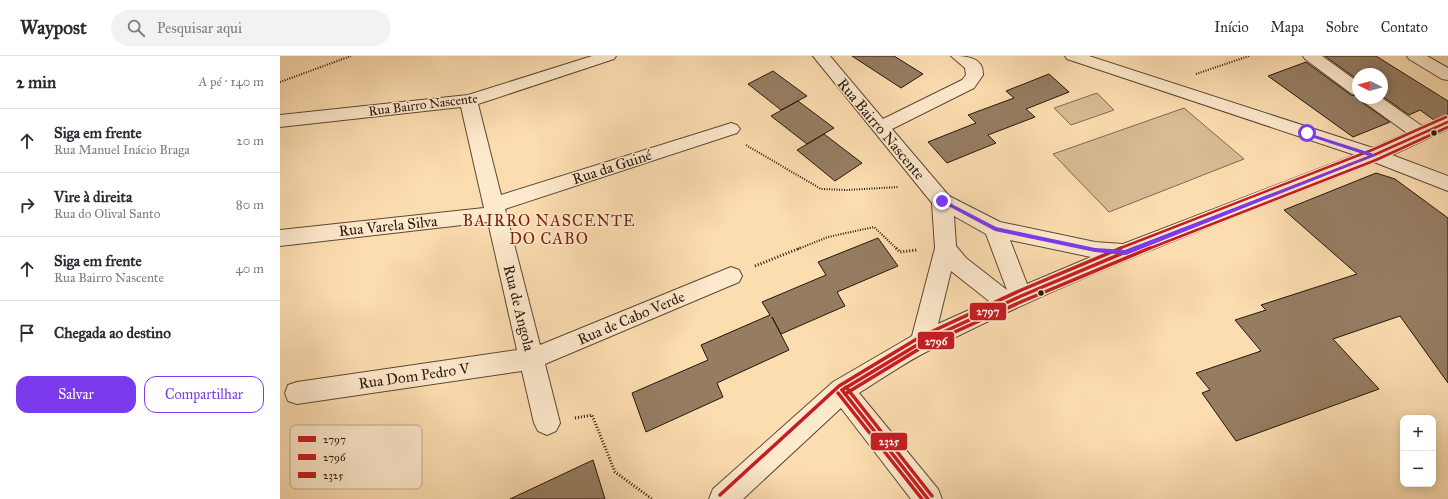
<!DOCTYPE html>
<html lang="pt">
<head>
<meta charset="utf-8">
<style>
	:root { --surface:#fff; --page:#f2f2f3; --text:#2b2b33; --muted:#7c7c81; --line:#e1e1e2; --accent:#7c3aed }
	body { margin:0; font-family:"IM FELL Great Primer",serif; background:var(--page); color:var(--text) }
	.controls { position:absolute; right:12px; bottom:12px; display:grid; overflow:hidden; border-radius:8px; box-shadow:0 2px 10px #0003 }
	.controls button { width:36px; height:36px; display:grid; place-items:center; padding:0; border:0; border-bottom:1px solid var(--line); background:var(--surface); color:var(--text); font:20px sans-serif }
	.compass { position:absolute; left:1072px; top:12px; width:36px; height:36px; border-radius:50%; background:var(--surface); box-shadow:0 2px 10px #0003; rotate:276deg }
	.stop { position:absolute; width:12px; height:12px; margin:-9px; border:3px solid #7c3aed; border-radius:50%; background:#fff }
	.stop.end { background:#7c3aed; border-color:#fff; box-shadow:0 1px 4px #0008 }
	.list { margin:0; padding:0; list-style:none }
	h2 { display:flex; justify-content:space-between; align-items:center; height:52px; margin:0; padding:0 16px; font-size:17px }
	h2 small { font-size:13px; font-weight:400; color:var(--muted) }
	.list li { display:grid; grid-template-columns:26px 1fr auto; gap:12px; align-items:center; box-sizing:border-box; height:64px; padding:0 16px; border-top:1px solid var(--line) }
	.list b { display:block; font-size:15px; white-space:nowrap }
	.list p { margin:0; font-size:13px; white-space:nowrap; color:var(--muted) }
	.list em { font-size:13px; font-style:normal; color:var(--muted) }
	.actions { display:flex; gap:8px; padding:12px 16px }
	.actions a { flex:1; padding:9px 0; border:1px solid var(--accent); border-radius:12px; text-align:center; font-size:14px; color:var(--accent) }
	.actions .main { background:var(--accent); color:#fff }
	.icon { flex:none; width:22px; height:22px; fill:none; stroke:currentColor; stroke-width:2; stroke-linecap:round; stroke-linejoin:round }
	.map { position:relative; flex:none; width:1168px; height:443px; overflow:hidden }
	header { display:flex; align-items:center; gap:24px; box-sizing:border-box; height:56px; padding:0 20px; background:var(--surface); border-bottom:1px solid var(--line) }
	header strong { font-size:19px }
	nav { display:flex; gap:22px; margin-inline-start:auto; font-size:14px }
	.search { width:280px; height:36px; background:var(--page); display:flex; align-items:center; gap:10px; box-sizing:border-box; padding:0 14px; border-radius:22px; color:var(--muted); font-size:15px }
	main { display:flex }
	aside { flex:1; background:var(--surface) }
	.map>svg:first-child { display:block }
	.green { fill:#d8bb94; stroke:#806850 }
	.building { fill:#967d62; stroke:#27160d }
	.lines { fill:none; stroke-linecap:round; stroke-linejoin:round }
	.minor-casing { stroke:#5c4836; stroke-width:2 }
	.path-far1 { stroke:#27160d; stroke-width:2; stroke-dasharray:1 1.5; stroke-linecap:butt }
	.path { stroke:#27160d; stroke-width:3; stroke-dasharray:1 2; stroke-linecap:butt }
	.minor { fill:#fde9cc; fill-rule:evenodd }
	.bus-1-far1-casing { stroke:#fde9cc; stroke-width:5 }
	.bus-1-casing { stroke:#fde9cc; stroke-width:6 }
	.bus-2-far1-casing { stroke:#fde9cc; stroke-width:5 }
	.bus-2-casing { stroke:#fde9cc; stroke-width:6 }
	.bus-3-far1-casing { stroke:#fde9cc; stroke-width:5 }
	.bus-3-casing { stroke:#fde9cc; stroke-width:6 }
	.bus-1-far1 { stroke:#c61d23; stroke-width:2.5 }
	.bus-1 { stroke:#c61d23; stroke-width:3.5 }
	.bus-2-far1 { stroke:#c61d23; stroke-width:2.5 }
	.bus-2 { stroke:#c61d23; stroke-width:3.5 }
	.bus-3-far1 { stroke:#c61d23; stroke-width:2.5 }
	.bus-3 { stroke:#c61d23; stroke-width:3.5 }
	.route { fill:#7c3aed }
	.bus-dot { fill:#27160d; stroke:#fde9cc; stroke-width:1.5 }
	.labels { text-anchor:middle; stroke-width:3; stroke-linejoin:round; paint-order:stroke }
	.far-street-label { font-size:13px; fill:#27160d; stroke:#fde9cc }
	.street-label { font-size:15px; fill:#27160d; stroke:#fde9cc }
	.neighbourhood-label { font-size:16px; letter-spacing:1px; fill:#7a1f14; stroke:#fde9cc }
	.key { fill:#fde9cc; stroke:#bdaa93; stroke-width:1 }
	.key-label { font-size:11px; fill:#27160d }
	.line-badge { stroke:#fde9cc; stroke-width:1.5 }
	.badge-label { font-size:11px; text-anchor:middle; font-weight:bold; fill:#fff }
</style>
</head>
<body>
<header>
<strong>Waypost</strong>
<div class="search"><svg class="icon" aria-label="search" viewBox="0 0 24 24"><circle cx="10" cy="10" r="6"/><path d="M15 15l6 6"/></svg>Pesquisar aqui</div>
<nav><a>Início</a><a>Mapa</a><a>Sobre</a><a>Contato</a></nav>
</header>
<main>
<aside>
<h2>2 min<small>A pé · 140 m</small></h2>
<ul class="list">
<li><svg class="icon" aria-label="ahead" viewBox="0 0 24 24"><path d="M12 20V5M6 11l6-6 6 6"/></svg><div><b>Siga em frente</b><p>Rua Manuel Inácio Braga</p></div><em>20 m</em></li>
<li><svg class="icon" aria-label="right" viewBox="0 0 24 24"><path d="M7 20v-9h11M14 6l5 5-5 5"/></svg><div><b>Vire à direita</b><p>Rua do Olival Santo</p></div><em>80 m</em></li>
<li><svg class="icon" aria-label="ahead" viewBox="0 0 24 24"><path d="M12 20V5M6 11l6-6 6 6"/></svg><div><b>Siga em frente</b><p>Rua Bairro Nascente</p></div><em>40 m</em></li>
<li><svg class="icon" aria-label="arrive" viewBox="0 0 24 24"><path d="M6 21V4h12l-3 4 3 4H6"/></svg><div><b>Chegada ao destino</b></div></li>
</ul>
<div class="actions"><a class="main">Salvar</a><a>Compartilhar</a></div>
</aside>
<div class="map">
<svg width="1168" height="443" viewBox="0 0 1168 443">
	<rect width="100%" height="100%" fill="#fcddb0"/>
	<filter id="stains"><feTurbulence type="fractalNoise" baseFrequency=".005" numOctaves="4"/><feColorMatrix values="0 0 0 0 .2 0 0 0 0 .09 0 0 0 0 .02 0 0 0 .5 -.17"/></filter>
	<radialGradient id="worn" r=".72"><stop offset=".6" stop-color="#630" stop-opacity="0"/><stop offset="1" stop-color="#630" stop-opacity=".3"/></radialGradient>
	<path class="green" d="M817,37L834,54L791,69L774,52Z
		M904,52L964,103L829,156L773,98Z"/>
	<path class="building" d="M572,0H614L643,18L621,32Z
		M1045,0H1096L1168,45V59L1154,64L1140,54L1129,59L1102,40V18H1078V24Z
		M1026,6L1071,39L1078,40L1083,47L1110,66L1073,81L988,20Z
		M493,15L527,40L501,54L468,28Z
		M769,18L789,36L746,53L755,61L708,79L716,87L667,107L648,86L696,67L688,59L734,42L726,35Z
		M518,45L554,72L527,88L491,60Z
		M544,78L582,107L555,125L517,94Z
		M1096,117L1115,123L1168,162V327L1120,260L1053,283L1099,333L956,385L922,337L930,334L916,317L981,295L955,264L986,254L981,249L1077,218L1004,154Z
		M598,182L618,210L557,236L565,250L501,278L492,261L509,294L437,327L443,341L366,376L352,337L428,304L421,289L490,259L482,246L546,219L538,206Z
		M313,404L325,443H230Z"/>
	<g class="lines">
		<defs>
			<path id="minor" d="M312,0H336L334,3L198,48L221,139L445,69L451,67L457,69L460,73L457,77L225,153L260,289L451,211L459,214L462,220L459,226L265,308L280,367L276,375L267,379L258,375L254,367L242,315L17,348L8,345L5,337L8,329L17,326L237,294L208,166L0,190V174L204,152L181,51L0,71V59L188,39Z
				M533,0H550L603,63L682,24L686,19L685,12L671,0C684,0 704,0 703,19L694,32L612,73L669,140L720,166L815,186L843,188L1075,99L787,3L785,0H809L1093,92L1127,77L1084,46L1081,42H1102L1142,70L1168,60V73L1112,99L1168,120V135L1094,106C945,165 794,220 652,293C627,305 603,322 579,337L658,433L662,443H631L561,352L463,443H429L433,433L553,326L632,280L655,192L652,147ZM674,160L706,178L727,234L686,202L676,190ZM730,184L811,201L747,228ZM671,215L709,245L658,268Z
				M1023,0H1042L1078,26V39L1072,38L1025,3Z
				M1127,0H1147L1168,12V24L1162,23L1129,3Z"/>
		</defs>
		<use href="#minor" class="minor-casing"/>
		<path class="path-far1" d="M916,18L969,0
			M0,26L71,0
			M466,89L541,133L567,134L619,131
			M518,193L548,181L594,171L617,193"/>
		<path class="path" d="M616,192L620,196L637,194
			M475,210L520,192
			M295,362L312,359L335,416L372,443"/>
		<use href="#minor" class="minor"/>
		<defs>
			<path id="bus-1-far1" d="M853,193L1094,99L1168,66"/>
			<path id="bus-1" d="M562,334L642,286L741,240L855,192
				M562,334L648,443"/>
			<path id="bus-2-far1" d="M868,193L1096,104L1168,71"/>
			<path id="bus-2" d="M558,337L642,443
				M565,338L644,290L743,245L870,192"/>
			<path id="bus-3-far1" d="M838,193L1092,94L1166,61"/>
			<path id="bus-3" d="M566,331L652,440
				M440,439L559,330L640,281L739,235L841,192"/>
		</defs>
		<use href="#bus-1-far1" class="bus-1-far1-casing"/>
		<use href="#bus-1" class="bus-1-casing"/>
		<use href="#bus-2-far1" class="bus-2-far1-casing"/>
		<use href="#bus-2" class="bus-2-casing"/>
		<use href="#bus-3-far1" class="bus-3-far1-casing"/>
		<use href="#bus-3" class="bus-3-casing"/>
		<use href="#bus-1-far1" class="bus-1-far1"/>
		<use href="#bus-1" class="bus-1"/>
		<use href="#bus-2-far1" class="bus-2-far1"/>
		<use href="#bus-2" class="bus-2"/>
		<use href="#bus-3-far1" class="bus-3-far1"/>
		<use href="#bus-3" class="bus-3"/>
	</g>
	<path class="route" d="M1025,76L1097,99L846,199L815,196L715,175L659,145L660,144H664L716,171L815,192L845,194L1089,100L1025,79Z"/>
	<g class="bus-dot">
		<circle cx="1154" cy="77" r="3.5"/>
		<circle cx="761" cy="237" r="3.5"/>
	</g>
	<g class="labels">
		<g class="far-street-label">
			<text transform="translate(143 48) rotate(-7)" y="5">Rua Bairro Nascente</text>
		</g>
		<g class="street-label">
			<text transform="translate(601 73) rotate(50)" y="5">Rua Bairro Nascente</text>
			<text transform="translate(332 111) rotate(-18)" y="5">Rua da Guiné</text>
			<text transform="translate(108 170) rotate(-6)" y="5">Rua Varela Silva</text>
			<text transform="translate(239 252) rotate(76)" y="5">Rua de Angola</text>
			<text transform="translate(351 262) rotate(-23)" y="5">Rua de Cabo Verde</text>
			<text transform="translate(134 320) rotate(-8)" y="5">Rua Dom Pedro V</text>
		</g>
		<g class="neighbourhood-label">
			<text x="269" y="170">BAIRRO NASCENTE<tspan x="269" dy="18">DO CABO</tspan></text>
		</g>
	</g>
	<rect x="10" y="369" width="132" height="64" rx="6" class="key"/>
	<rect x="18" y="380" width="18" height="6" fill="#c61d23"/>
	<rect x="18" y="398" width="18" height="6" fill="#c61d23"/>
	<rect x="18" y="416" width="18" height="6" fill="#c61d23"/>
	<g class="key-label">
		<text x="43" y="387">2797</text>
		<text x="43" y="405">2796</text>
		<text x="43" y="423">2325</text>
	</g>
	<g class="line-badge">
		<rect x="689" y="246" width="38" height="19" rx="4" fill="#c61d23"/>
		<rect x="637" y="275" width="38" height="19" rx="4" fill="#c61d23"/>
		<rect x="590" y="376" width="38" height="19" rx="4" fill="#c61d23"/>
	</g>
	<g class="badge-label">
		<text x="708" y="259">2797</text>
		<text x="656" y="289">2796</text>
		<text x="609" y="389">2325</text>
	</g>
	<rect width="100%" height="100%" filter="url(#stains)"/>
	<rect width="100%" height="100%" fill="url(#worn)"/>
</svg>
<div class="controls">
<button>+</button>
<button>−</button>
</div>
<svg class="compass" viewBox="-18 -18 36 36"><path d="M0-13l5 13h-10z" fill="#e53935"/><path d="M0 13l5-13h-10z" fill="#7c7c81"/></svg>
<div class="stop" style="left:1027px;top:77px"></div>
<div class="stop end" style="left:662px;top:145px"></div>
</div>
</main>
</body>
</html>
